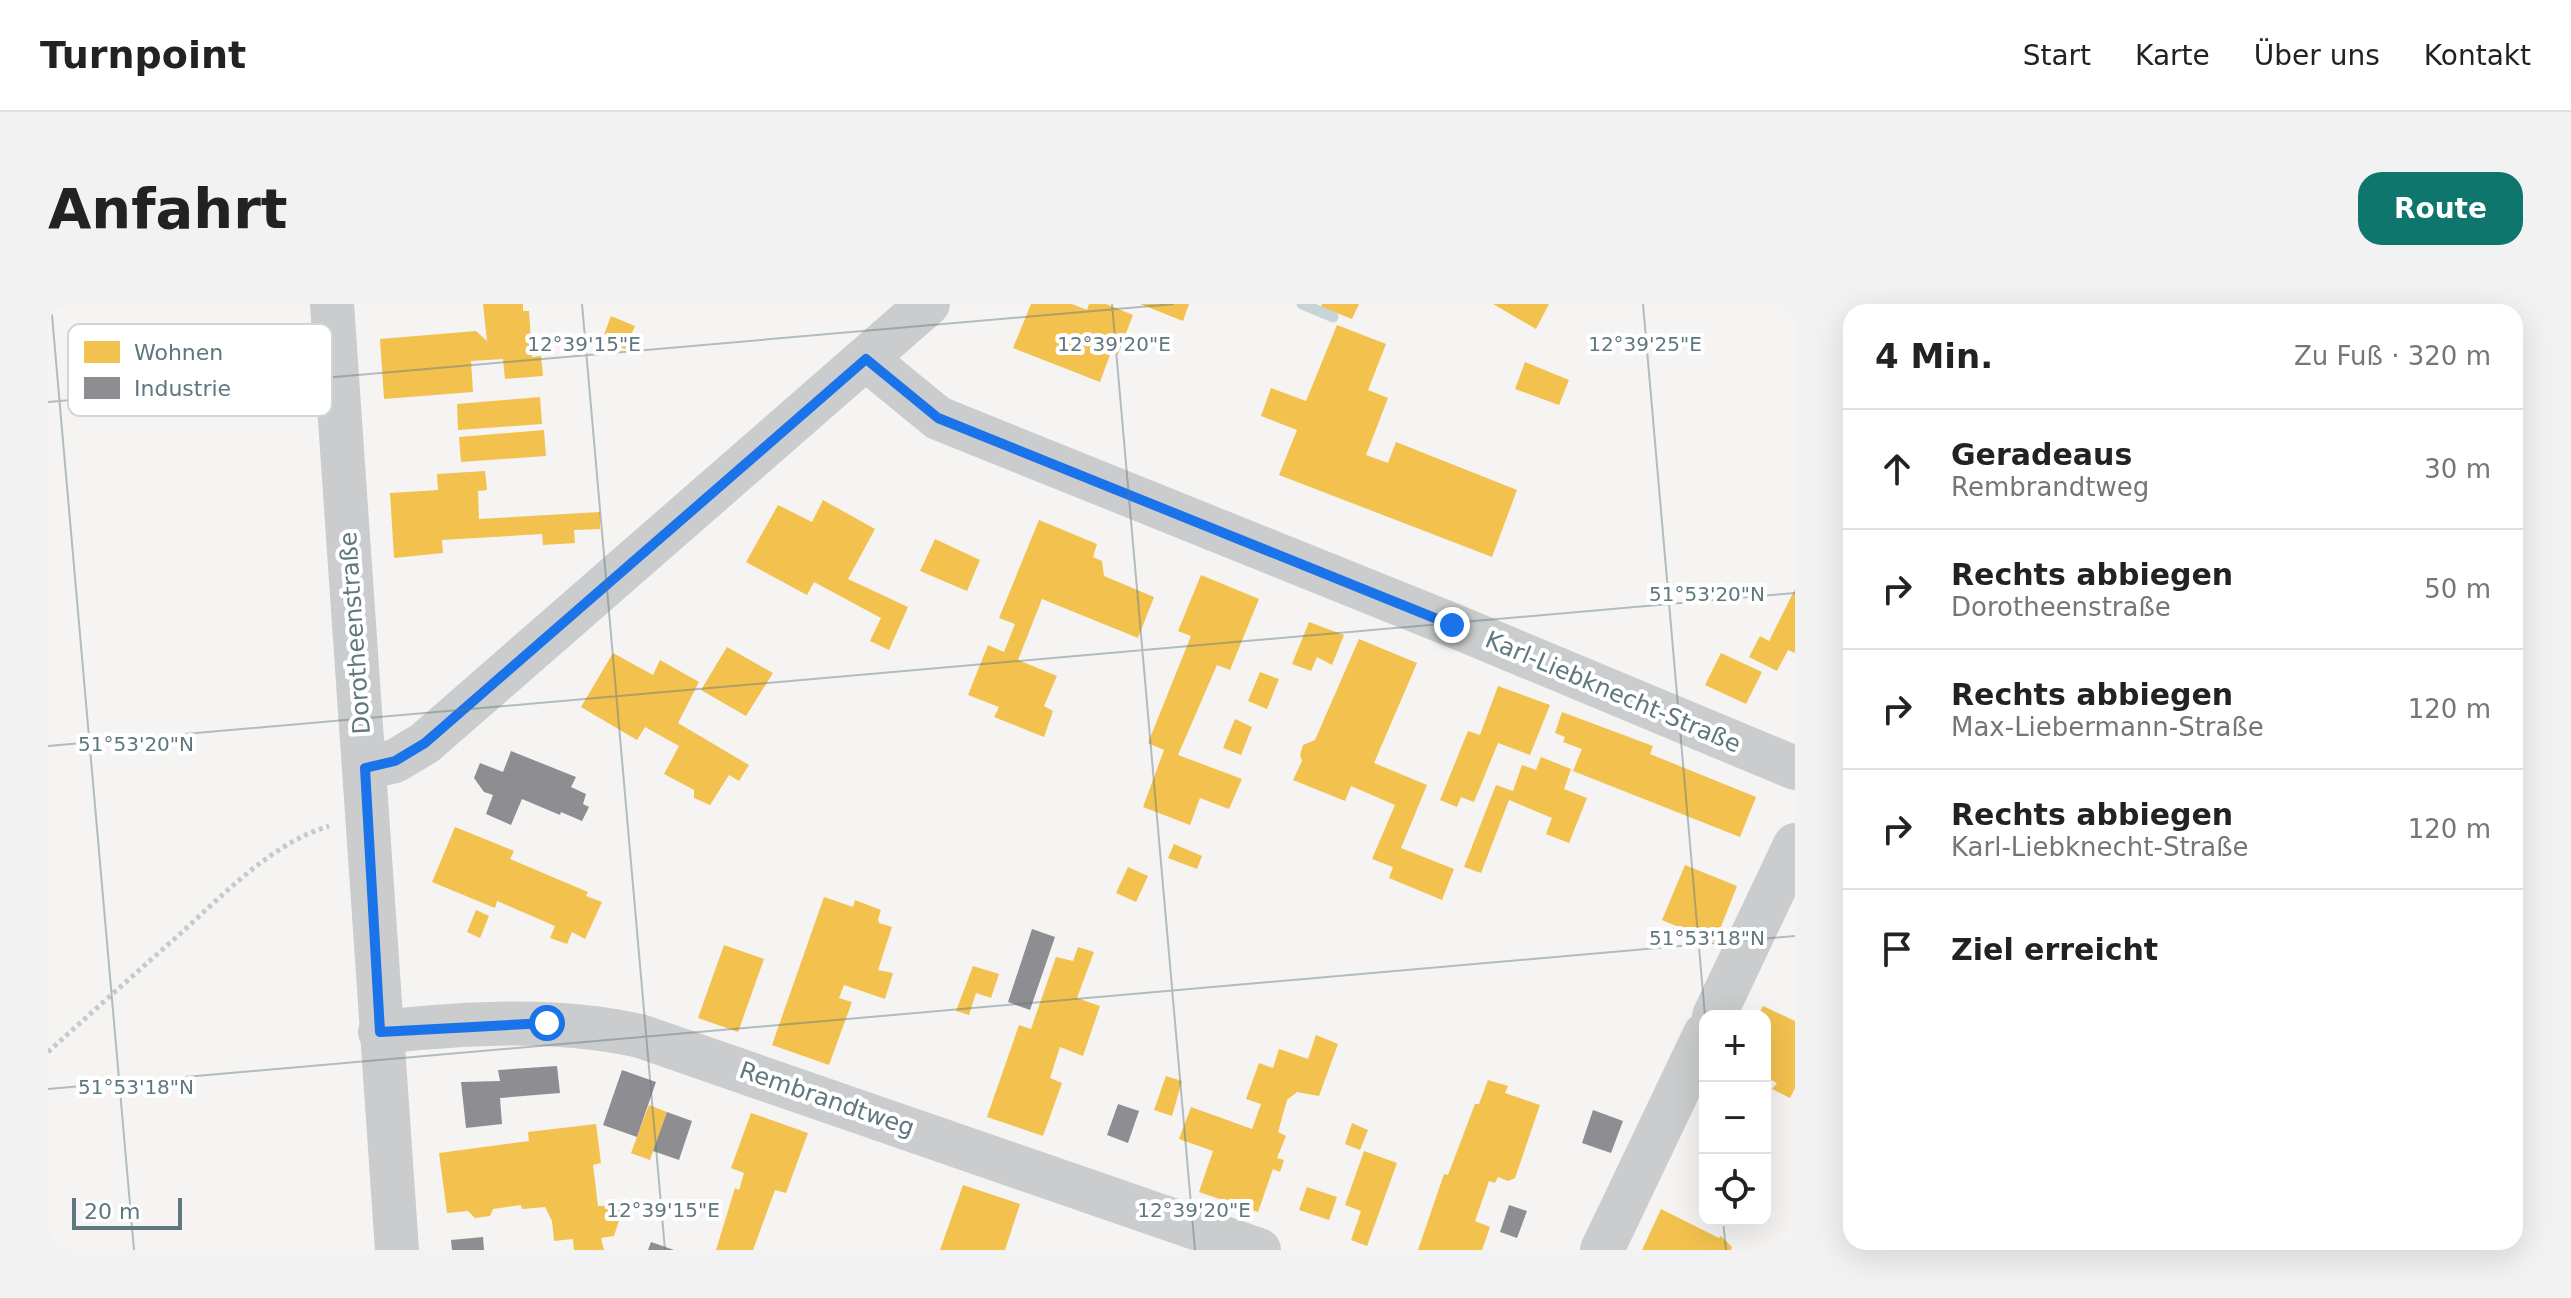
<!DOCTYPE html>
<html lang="de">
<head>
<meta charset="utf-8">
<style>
	:root { --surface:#fff; --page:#f2f2f2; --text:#222; --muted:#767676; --line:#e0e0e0; --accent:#0f766e }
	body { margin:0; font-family:"DejaVu Sans",sans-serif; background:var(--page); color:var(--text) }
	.controls { position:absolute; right:24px; bottom:24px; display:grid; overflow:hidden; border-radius:16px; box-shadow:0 8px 32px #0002 }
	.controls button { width:72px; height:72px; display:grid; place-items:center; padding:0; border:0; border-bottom:2px solid var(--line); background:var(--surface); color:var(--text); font:40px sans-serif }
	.scale { position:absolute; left:24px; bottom:20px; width:110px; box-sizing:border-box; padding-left:8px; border:4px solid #5f777f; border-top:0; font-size:22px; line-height:28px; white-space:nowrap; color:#5f777f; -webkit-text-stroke:6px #fff; paint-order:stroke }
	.stop { position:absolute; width:24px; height:24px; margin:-18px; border:6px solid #1a73e8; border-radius:50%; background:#fff }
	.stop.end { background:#1a73e8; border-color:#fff; box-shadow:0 2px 8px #0008 }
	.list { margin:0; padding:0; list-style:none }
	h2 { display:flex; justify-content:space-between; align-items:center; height:104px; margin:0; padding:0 32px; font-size:34px }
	h2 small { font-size:26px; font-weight:400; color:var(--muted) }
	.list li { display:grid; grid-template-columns:52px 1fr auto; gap:24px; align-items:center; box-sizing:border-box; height:120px; padding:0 32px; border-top:2px solid var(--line) }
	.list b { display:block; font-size:30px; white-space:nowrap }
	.list p { margin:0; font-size:26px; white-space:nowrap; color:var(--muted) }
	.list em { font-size:26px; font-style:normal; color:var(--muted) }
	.icon { flex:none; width:44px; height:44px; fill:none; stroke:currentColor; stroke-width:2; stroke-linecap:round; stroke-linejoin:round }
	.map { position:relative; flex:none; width:1747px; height:946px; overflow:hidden; border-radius:24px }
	header { display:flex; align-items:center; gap:48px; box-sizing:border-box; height:112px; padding:0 40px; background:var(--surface); border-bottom:2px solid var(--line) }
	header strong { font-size:38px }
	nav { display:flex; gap:44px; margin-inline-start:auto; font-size:28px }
	.intro { display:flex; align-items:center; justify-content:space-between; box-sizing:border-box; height:192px; padding:0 48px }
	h1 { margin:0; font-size:56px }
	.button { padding:20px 36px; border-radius:24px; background:var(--accent); color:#fff; font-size:28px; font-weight:700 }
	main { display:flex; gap:48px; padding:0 48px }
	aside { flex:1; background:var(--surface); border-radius:24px; box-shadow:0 8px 32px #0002 }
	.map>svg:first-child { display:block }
	.homes { fill:#f2c14e }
	.industry { fill:#8d8d92 }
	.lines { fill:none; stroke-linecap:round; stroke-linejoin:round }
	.stream { stroke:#c8d4d5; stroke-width:11 }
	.path { stroke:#c8c9c9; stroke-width:5; stroke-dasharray:4 4; stroke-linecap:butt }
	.minor { stroke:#cacccd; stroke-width:44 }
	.route { stroke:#1a73e8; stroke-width:10 }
	.ticks { fill:none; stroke:#5f777f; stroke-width:2; stroke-opacity:0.45 }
	.labels { text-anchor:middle; stroke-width:8; stroke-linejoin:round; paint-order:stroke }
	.street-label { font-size:24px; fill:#5f777f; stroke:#fff }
	.key { fill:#fff; stroke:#cfd6d9; stroke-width:2 }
	.key-label { font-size:22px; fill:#5f777f }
	.ticks-label { font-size:20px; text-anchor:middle; fill:#5f777f; stroke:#fff; stroke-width:8; stroke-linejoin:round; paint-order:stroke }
</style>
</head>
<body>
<header>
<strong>Turnpoint</strong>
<nav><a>Start</a><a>Karte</a><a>Über uns</a><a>Kontakt</a></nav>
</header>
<div class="intro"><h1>Anfahrt</h1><a class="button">Route</a></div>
<main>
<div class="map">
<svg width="1747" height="946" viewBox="0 0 1747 946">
	<rect width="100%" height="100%" fill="#f5f4f3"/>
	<path class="homes" d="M435,0H475V7H481L484,53L493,52L495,72L457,75L455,55L423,57L425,88L336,95L332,35L428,27L439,37Z
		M983,0H1024L1039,6L1041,0H1058L1085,11L1070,50L1063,48L1052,78L965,44Z
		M1092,0H1141L1135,17Z
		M1274,0H1311L1304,15L1273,3Z
		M1445,0H1501L1488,25Z
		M563,12L587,22L577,45L554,36Z
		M1289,21L1338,40L1320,86L1340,94L1318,151L1340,159L1348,138L1469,186L1444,253L1231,171L1249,126L1213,112L1223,84L1258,97Z
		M1477,58L1521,76L1511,101L1467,85Z
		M492,93L494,120L410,126L409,100Z
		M496,126L498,152L413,158L411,133Z
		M437,167L439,186L430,187L431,215L552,208V225L526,226L527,239L495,241L494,230L394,236L395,249L346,254L342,189L390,186L389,170Z
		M775,196L827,225L800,275L860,303L841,346L822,337L833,314L766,278L759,291L698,258L730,201L764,218Z
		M991,216L1049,240L1045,253L1054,257L1056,272L1106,293L1090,334L994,295L970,356L1009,372L996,402L1005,407L996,433L946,413L951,403L920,391L940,341L956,348L967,320L951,314Z
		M887,235L932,256L919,287L872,267Z
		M1153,271L1211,295L1182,366L1169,361L1130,451L1194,475L1181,505L1152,494L1142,521L1095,503L1116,446L1100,439L1143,332L1130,327Z
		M1747,285V349L1740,346L1729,367L1701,353L1712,332L1721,337Z
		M1261,318L1296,331L1284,361L1269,353L1263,367L1244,360Z
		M1311,335L1369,359L1326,459L1379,481L1353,544L1406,565L1394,596L1341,574L1345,563L1324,555L1347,501L1303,482L1297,497L1245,476L1254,457L1252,451L1255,441L1267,436Z
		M679,343L725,369L698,412L653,386Z
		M565,349L605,371L612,356L651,378L630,419L701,461L691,477L681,471L662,501L646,494V486L616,470L631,442L597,423L589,436L533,403Z
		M1673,349L1714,368L1698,400L1657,381Z
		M1212,368L1231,375L1219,405L1200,397Z
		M1450,382L1502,401L1482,451L1450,439L1426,498L1413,493L1409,503L1392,496L1420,427L1432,431Z
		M1514,408L1605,442L1602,450L1708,493L1692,533L1525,467L1534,445L1515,438L1517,433L1507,429Z
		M1187,415L1204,423L1193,451L1175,444Z
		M1493,453L1523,465L1516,485L1539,494L1521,539L1498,530L1504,514L1461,496L1433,569L1416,563L1448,481L1465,487L1474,461L1488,466Z
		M407,523L466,547L462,555L540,588L538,592L554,598L537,635L524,628L519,640L502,634L507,622L449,597L447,604L384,578Z
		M1126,540L1154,552L1149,565L1120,554Z
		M1637,561L1689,582L1667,638L1614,616Z
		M1080,563L1100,572L1088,598L1068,589Z
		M776,593L805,603L807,596L833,606L830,615L831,619L844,623L830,666L845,669L837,695L796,681L791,694L804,698L781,761L724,741Z
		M428,606L441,612L432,634L419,628Z
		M676,641L716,655L690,728L650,714Z
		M1030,643L1046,648L1029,694L1052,702L1035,752L1012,743L1002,774L1014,779L995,832L939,813L971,721L983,725L1008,653L1025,657Z
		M925,662L951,670L943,694L928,689L921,711L908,707Z
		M1715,702L1747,717V784L1742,794L1724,785L1729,779L1717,773V712H1710Z
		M1268,731L1290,740L1271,792L1249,788L1239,796L1230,828L1238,832L1229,854L1236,856L1232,868L1225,865L1210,908L1151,888L1165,847L1131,835L1143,803L1204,825L1213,800L1198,795L1211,759L1225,764L1231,745L1260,755Z
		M1118,772L1134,777L1124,812L1106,806Z
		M1440,776L1460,782L1457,789L1492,801L1467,874L1460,877L1450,873L1447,879L1441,877L1427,917L1442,923L1434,946H1370L1396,870L1400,871L1427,800H1431Z
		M601,801L619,808L602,856L583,849Z
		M703,809L760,829L738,889L727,886L705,946H668L687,884L691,886L696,869L683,864Z
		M1304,819L1320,826L1312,846L1297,840Z
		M548,820L553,859L545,861L550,902L576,901L566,932L553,934L556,946H526L525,935L506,937L504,917L497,903L474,905L473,901L445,905L442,912L427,914L420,907L399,909L391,849L481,837L480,828Z
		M1316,847L1349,859L1319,942L1303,936L1313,907L1297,901Z
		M915,881L972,900L957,946H892Z
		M1259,883L1289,893L1281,916L1251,906Z
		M1613,905L1671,934L1673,932L1684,943L1683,946H1594Z"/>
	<path class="industry" d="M463,447L528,473L523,483L538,490L535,500L541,503L534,517L513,508L512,511L474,495L463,521L438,510L445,491L436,488L426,474L432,459L455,468Z
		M984,625L1007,633L982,706L960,698Z
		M509,762L512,789L452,794L454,820L418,824L413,778L452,777L450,766Z
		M574,766L608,778L589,833L555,821Z
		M1070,800L1091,807L1080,839L1059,831Z
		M1545,806L1575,817L1563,849L1534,839Z
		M619,808L644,817L631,856L605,847Z
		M1461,901L1479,907L1469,934L1452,928Z
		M435,933L436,946H404L403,936Z
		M603,938L626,946H600Z"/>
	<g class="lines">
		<path class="stream" d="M1254,0L1285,13"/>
		<path class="path" d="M0,748C44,708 88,669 133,629C176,590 224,539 281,522"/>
		<path class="minor" d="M284,0L349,946
			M818,55L890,114L1404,321L1747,464
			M317,464L347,457L377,439L880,0
			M1666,712L1747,541
			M332,728C418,719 507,713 592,732L1211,946
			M1554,946L1657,730"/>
	</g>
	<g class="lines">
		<path class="route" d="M499,719L332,728L317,464L347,457L377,439L818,55L890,114L1404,321"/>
	</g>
	<path class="ticks" d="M3,0L86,946M534,0L617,946M1064,0L1147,946M1595,0L1657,712M0,98L1126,0M0,442L1747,289M0,785L1747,632M1675,916L1678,946"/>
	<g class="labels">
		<g class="street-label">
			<text transform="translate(307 329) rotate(-94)" y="8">Dorotheenstraße</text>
			<text transform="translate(1565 388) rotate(23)" y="8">Karl-Liebknecht-Straße</text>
			<text transform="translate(779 795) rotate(19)" y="8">Rembrandtweg</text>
		</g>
	</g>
	<rect x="20" y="20" width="264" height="92" rx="12" class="key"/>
	<rect x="36" y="37" width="36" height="22" fill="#f2c14e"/>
	<rect x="36" y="73" width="36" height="22" fill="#8d8d92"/>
	<g class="key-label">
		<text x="86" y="56">Wohnen</text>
		<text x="86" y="92">Industrie</text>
	</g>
	<g class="ticks-label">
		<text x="536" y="47">12°39'15"E</text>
		<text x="1066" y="47">12°39'20"E</text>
		<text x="1597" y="47">12°39'25"E</text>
		<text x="1659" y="297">51°53'20"N</text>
		<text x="88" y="447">51°53'20"N</text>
		<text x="1659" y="641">51°53'18"N</text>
		<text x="88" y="790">51°53'18"N</text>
		<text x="615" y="913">12°39'15"E</text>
		<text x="1146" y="913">12°39'20"E</text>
	</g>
</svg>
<div class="controls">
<button>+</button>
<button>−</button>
<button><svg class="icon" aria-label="locate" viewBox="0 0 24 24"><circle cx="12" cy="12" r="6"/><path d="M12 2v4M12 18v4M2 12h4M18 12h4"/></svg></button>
</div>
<div class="scale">20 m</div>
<div class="stop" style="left:499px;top:719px"></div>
<div class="stop end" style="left:1404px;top:321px"></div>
</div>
<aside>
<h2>4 Min.<small>Zu Fuß · 320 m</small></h2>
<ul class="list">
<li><svg class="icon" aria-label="ahead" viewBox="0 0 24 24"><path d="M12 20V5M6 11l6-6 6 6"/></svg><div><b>Geradeaus</b><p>Rembrandtweg</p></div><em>30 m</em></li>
<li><svg class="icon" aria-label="right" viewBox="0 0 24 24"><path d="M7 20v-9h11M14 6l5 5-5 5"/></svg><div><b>Rechts abbiegen</b><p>Dorotheenstraße</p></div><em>50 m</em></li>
<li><svg class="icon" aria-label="right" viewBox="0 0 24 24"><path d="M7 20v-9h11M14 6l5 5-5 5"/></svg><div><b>Rechts abbiegen</b><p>Max-Liebermann-Straße</p></div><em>120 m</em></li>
<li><svg class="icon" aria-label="right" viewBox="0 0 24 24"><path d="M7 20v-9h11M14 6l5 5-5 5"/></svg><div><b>Rechts abbiegen</b><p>Karl-Liebknecht-Straße</p></div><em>120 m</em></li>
<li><svg class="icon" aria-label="arrive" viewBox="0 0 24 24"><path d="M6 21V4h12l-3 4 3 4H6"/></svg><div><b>Ziel erreicht</b></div></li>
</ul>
</aside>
</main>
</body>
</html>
